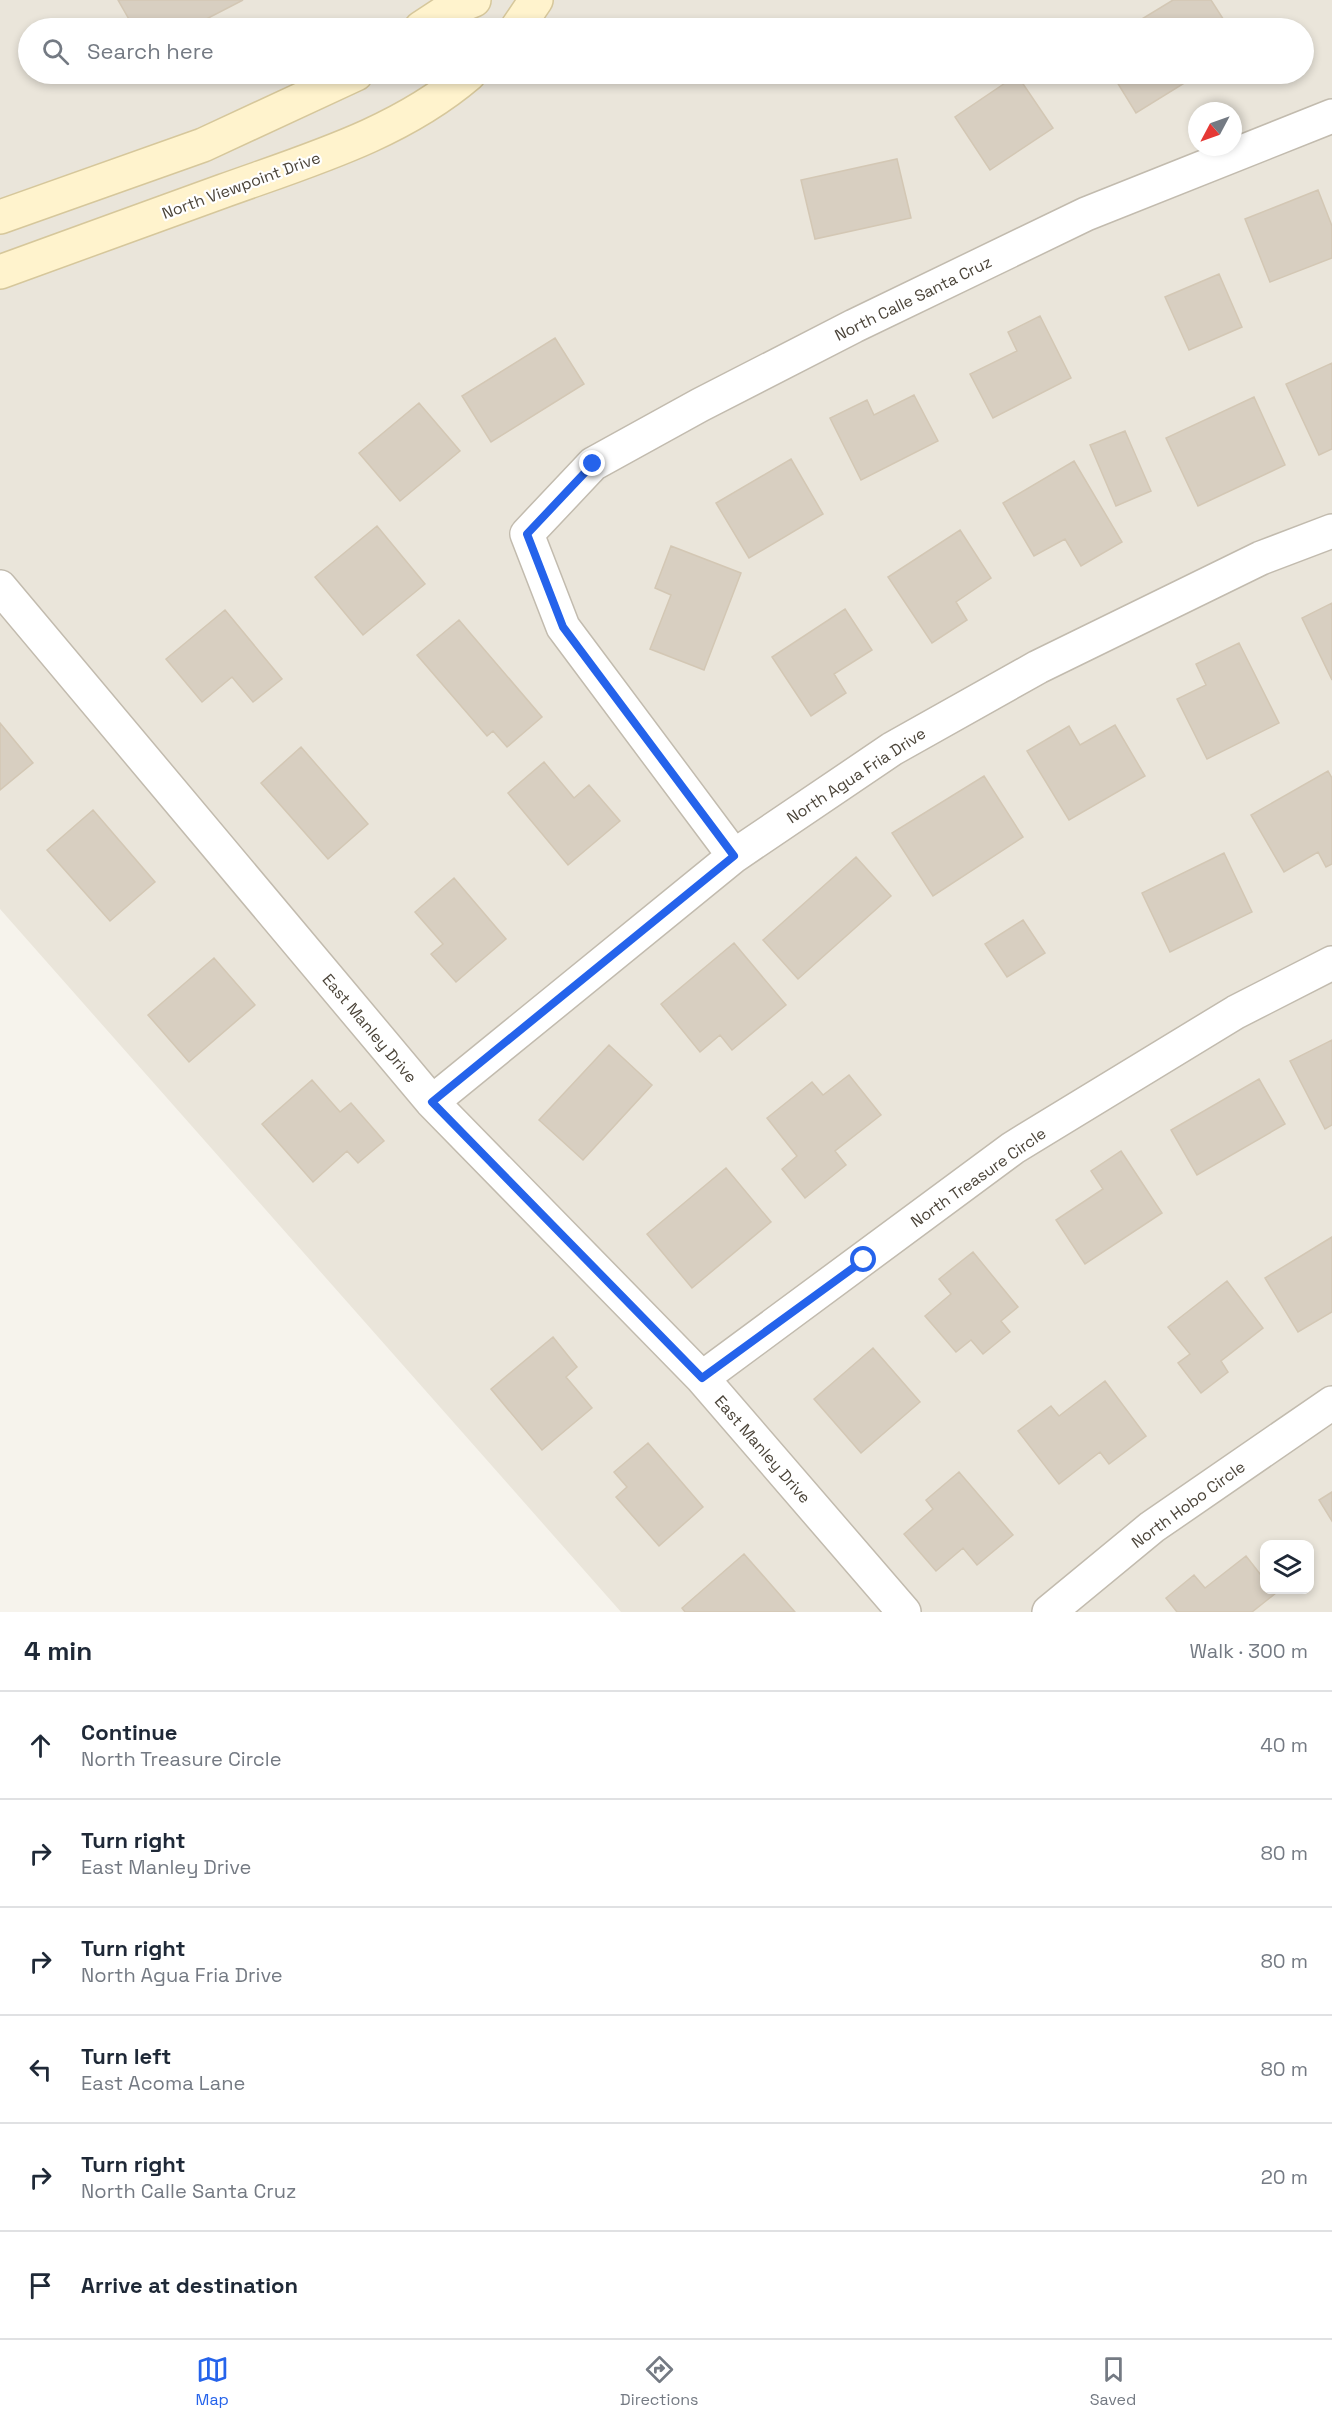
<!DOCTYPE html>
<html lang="en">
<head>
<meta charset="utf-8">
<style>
	:root { --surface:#fff; --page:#f2f2f3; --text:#1f2937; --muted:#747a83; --line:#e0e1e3; --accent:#2563eb }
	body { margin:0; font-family:"Space Grotesk",sans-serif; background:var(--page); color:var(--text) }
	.controls { position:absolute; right:18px; bottom:18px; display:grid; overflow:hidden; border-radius:12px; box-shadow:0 3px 9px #0003 }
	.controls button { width:54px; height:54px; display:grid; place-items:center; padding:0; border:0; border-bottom:2px solid var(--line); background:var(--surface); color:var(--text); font:30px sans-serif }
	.compass { position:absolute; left:1188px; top:102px; width:54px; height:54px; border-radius:50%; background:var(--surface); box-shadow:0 3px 9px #0003; rotate:229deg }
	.stop { position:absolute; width:18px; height:18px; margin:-14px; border:4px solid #2563eb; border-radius:50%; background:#fff }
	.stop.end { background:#2563eb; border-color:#fff; box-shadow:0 2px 6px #0008 }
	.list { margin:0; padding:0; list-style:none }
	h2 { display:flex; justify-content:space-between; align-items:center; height:78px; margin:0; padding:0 24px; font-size:26px }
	h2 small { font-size:20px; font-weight:400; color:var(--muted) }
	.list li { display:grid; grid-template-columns:39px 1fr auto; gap:18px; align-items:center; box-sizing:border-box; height:108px; padding:0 24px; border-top:2px solid var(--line) }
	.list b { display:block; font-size:22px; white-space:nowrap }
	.list p { margin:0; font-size:20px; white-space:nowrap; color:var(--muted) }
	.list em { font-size:20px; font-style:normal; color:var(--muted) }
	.icon { flex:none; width:33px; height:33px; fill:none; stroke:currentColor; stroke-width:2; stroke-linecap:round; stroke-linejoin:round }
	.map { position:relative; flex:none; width:1332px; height:1612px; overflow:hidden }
	.search { position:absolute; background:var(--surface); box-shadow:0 3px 9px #0003; left:18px; right:18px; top:18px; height:66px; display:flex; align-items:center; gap:15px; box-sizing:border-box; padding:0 21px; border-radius:33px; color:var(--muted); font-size:22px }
	.sheet { height:726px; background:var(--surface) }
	nav { display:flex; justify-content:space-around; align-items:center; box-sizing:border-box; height:84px; border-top:2px solid var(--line); background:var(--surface); font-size:16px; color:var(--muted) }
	nav a { display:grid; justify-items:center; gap:3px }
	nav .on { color:var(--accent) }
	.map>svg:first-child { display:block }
	.residential { fill:#eae5da; fill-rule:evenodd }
	.building { fill:#d8cfc1; stroke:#d3c7b4; stroke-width:1.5 }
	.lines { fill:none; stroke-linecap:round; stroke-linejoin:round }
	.minor-casing { stroke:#c2bbae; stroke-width:36 }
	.secondary-casing { stroke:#d6c79b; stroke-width:36 }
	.minor { stroke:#fff; stroke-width:33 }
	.secondary { stroke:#fff3cd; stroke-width:33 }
	.route { stroke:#2563eb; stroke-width:8 }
	.labels { text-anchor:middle; stroke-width:4.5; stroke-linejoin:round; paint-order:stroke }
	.street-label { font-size:16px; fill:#4b4439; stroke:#fff }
</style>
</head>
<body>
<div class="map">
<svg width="1332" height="1612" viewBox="0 0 1332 1612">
	<rect width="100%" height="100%" fill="#f6f3ec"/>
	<path class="residential" d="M0,0H1332V1612H621L0,909ZM28,28H1304V74H28ZM1197,111H1233V147H1197ZM1264,1544H1310V1590H1264Z"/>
	<path class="building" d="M118,0H243L189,28H134Z
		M1173,0H1211L1229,28H1127Z
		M1112,74H1199L1136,113Z
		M1017,75L1053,128L990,170L955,117Z
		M897,159L911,218L815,239L801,180Z
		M1318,190L1332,226V258L1270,282L1245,219Z
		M1219,274L1242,327L1189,350L1165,297Z
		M1040,316L1071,378L993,418L970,374L1017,351L1008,332Z
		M555,338L584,384L491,442L462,396Z
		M1332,363V449L1319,455L1286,384Z
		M914,395L938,441L861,480L830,418L867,400L874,415Z
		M1254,397L1285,465L1198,506L1166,438Z
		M419,403L460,451L400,501L359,453Z
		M1125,431L1151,491L1116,506L1090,445Z
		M791,459L823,514L749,558L716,503Z
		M1074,461L1122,542L1081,566L1065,539L1034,556L1003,503Z
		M377,526L425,584L363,635L315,577Z
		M960,530L991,578L956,602L967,620L932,643L888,577Z
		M671,546L741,573L704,670L650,649L671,595L655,588Z
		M1332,603V680L1302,618Z
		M845,609L872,650L834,674L846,693L811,716L772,657Z
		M225,610L282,679L253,702L232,677L202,702L166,659Z
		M459,620L542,717L507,747L493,731L487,736L417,655Z
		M1239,643L1279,723L1207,759L1177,699L1206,685L1196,664Z
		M0,723L33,763L0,790Z
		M1115,725L1145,776L1069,820L1027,751L1069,726L1080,745Z
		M301,747L368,824L328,859L261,783Z
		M544,762L574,798L589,785L620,821L568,865L508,793Z
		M1328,771L1332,778V864L1326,867L1318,852L1284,872L1251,815Z
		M984,776L1023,837L933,896L892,833Z
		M93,810L155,882L110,921L47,850Z
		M1224,853L1252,912L1170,952L1142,893Z
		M856,857L891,896L798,979L763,940Z
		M454,878L506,939L456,982L431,954L443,944L415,912Z
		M1023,920L1045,953L1007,977L985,944Z
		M734,943L786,1005L732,1050L720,1035L700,1052L661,1004Z
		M214,958L255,1005L189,1062L148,1015Z
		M1332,1040V1125L1325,1129L1290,1061Z
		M609,1045L652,1085L583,1160L539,1120Z
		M849,1075L881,1115L835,1151L846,1165L805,1198L782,1169L797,1156L767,1118L812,1082L823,1095Z
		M1259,1079L1285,1124L1197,1175L1171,1130Z
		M312,1080L340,1112L351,1103L384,1141L358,1163L347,1151L313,1182L262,1124Z
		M1121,1151L1162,1213L1085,1264L1056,1220L1103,1189L1091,1171Z
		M726,1168L771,1222L692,1288L647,1234Z
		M1332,1237V1312L1298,1332L1265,1278Z
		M973,1252L1018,1307L1001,1321L1010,1332L983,1354L971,1340L956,1352L925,1316L951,1294L939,1279Z
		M1227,1281L1263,1328L1221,1361L1228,1372L1201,1393L1178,1363L1190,1354L1168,1327Z
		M553,1337L577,1367L566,1377L592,1408L542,1450L491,1389Z
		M873,1348L920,1402L861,1453L814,1399Z
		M1105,1381L1146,1436L1109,1464L1100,1452L1059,1484L1018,1431L1051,1406L1059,1416Z
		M648,1443L703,1507L659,1546L616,1497L627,1487L614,1472Z
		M959,1472L1013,1535L977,1565L963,1548L936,1571L904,1534L933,1509L926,1500Z
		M1332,1492V1521L1319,1500Z
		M744,1554L795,1612H685L682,1608Z
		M1246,1556L1264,1579V1590H1273L1276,1593L1252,1612H1177L1166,1598L1194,1575L1205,1588Z"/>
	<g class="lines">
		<defs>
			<path id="minor" d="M0,587L432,1102L702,1378L904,1612
				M734,856L563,627L527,534L593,464L700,405L854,326L1086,214L1332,116
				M432,1102L734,856L892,749L1038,667L1261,558L1332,531
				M702,1378L1013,1148L1236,1012L1332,963
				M1049,1612L1152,1527L1332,1403"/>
			<path id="secondary" d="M421,28L447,11L474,0
				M517,28L536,0
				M0,217L203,145L356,74
				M0,272C74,245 149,218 223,191C309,160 399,134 469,74"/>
		</defs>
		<use href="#minor" class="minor-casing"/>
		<use href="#secondary" class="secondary-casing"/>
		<use href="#minor" class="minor"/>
		<use href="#secondary" class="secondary"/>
	</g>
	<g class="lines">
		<path class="route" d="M593,464L527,534L563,627L734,856L432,1102L702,1378L864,1260"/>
	</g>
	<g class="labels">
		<g class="street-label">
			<text transform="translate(241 185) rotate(-20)" y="6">North Viewpoint Drive</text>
			<text transform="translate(913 298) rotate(-26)" y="6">North Calle Santa Cruz</text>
			<text transform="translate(856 775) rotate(-33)" y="6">North Agua Fria Drive</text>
			<text transform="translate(370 1028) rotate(50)" y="6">East Manley Drive</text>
			<text transform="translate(978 1177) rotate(-35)" y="6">North Treasure Circle</text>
			<text transform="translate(763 1449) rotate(49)" y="6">East Manley Drive</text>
			<text transform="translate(1188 1504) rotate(-36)" y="6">North Hobo Circle</text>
		</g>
	</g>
</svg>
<div class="controls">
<button><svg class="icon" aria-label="layers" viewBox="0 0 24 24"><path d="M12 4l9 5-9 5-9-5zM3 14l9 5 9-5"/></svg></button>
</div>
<svg class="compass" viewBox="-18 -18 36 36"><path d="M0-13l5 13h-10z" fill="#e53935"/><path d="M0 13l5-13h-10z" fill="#747a83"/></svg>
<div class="stop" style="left:864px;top:1260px"></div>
<div class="stop end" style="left:593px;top:464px"></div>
<div class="search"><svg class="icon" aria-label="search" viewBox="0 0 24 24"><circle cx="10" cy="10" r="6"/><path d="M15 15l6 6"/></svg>Search here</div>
</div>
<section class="sheet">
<h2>4 min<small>Walk · 300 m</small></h2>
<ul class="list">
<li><svg class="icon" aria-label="ahead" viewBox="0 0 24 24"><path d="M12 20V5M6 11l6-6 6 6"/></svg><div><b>Continue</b><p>North Treasure Circle</p></div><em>40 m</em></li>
<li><svg class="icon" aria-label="right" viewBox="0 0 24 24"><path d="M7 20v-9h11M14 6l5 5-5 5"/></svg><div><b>Turn right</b><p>East Manley Drive</p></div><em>80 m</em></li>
<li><svg class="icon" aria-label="right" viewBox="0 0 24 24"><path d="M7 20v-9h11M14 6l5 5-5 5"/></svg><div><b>Turn right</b><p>North Agua Fria Drive</p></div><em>80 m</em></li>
<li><svg class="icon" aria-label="left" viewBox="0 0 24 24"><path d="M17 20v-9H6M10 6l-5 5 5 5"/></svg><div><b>Turn left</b><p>East Acoma Lane</p></div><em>80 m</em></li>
<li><svg class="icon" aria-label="right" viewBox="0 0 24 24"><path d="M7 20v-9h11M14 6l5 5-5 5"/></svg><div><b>Turn right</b><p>North Calle Santa Cruz</p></div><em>20 m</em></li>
<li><svg class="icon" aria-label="arrive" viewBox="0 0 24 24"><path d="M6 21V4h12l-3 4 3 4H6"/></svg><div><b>Arrive at destination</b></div></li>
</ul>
</section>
<nav>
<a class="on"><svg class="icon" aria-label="map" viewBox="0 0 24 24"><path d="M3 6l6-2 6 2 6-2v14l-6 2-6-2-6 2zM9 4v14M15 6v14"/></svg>Map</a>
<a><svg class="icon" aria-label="directions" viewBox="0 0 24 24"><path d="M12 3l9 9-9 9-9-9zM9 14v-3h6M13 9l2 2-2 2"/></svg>Directions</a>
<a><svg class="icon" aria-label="saved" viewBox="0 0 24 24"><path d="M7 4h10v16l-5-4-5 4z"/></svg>Saved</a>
</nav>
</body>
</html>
